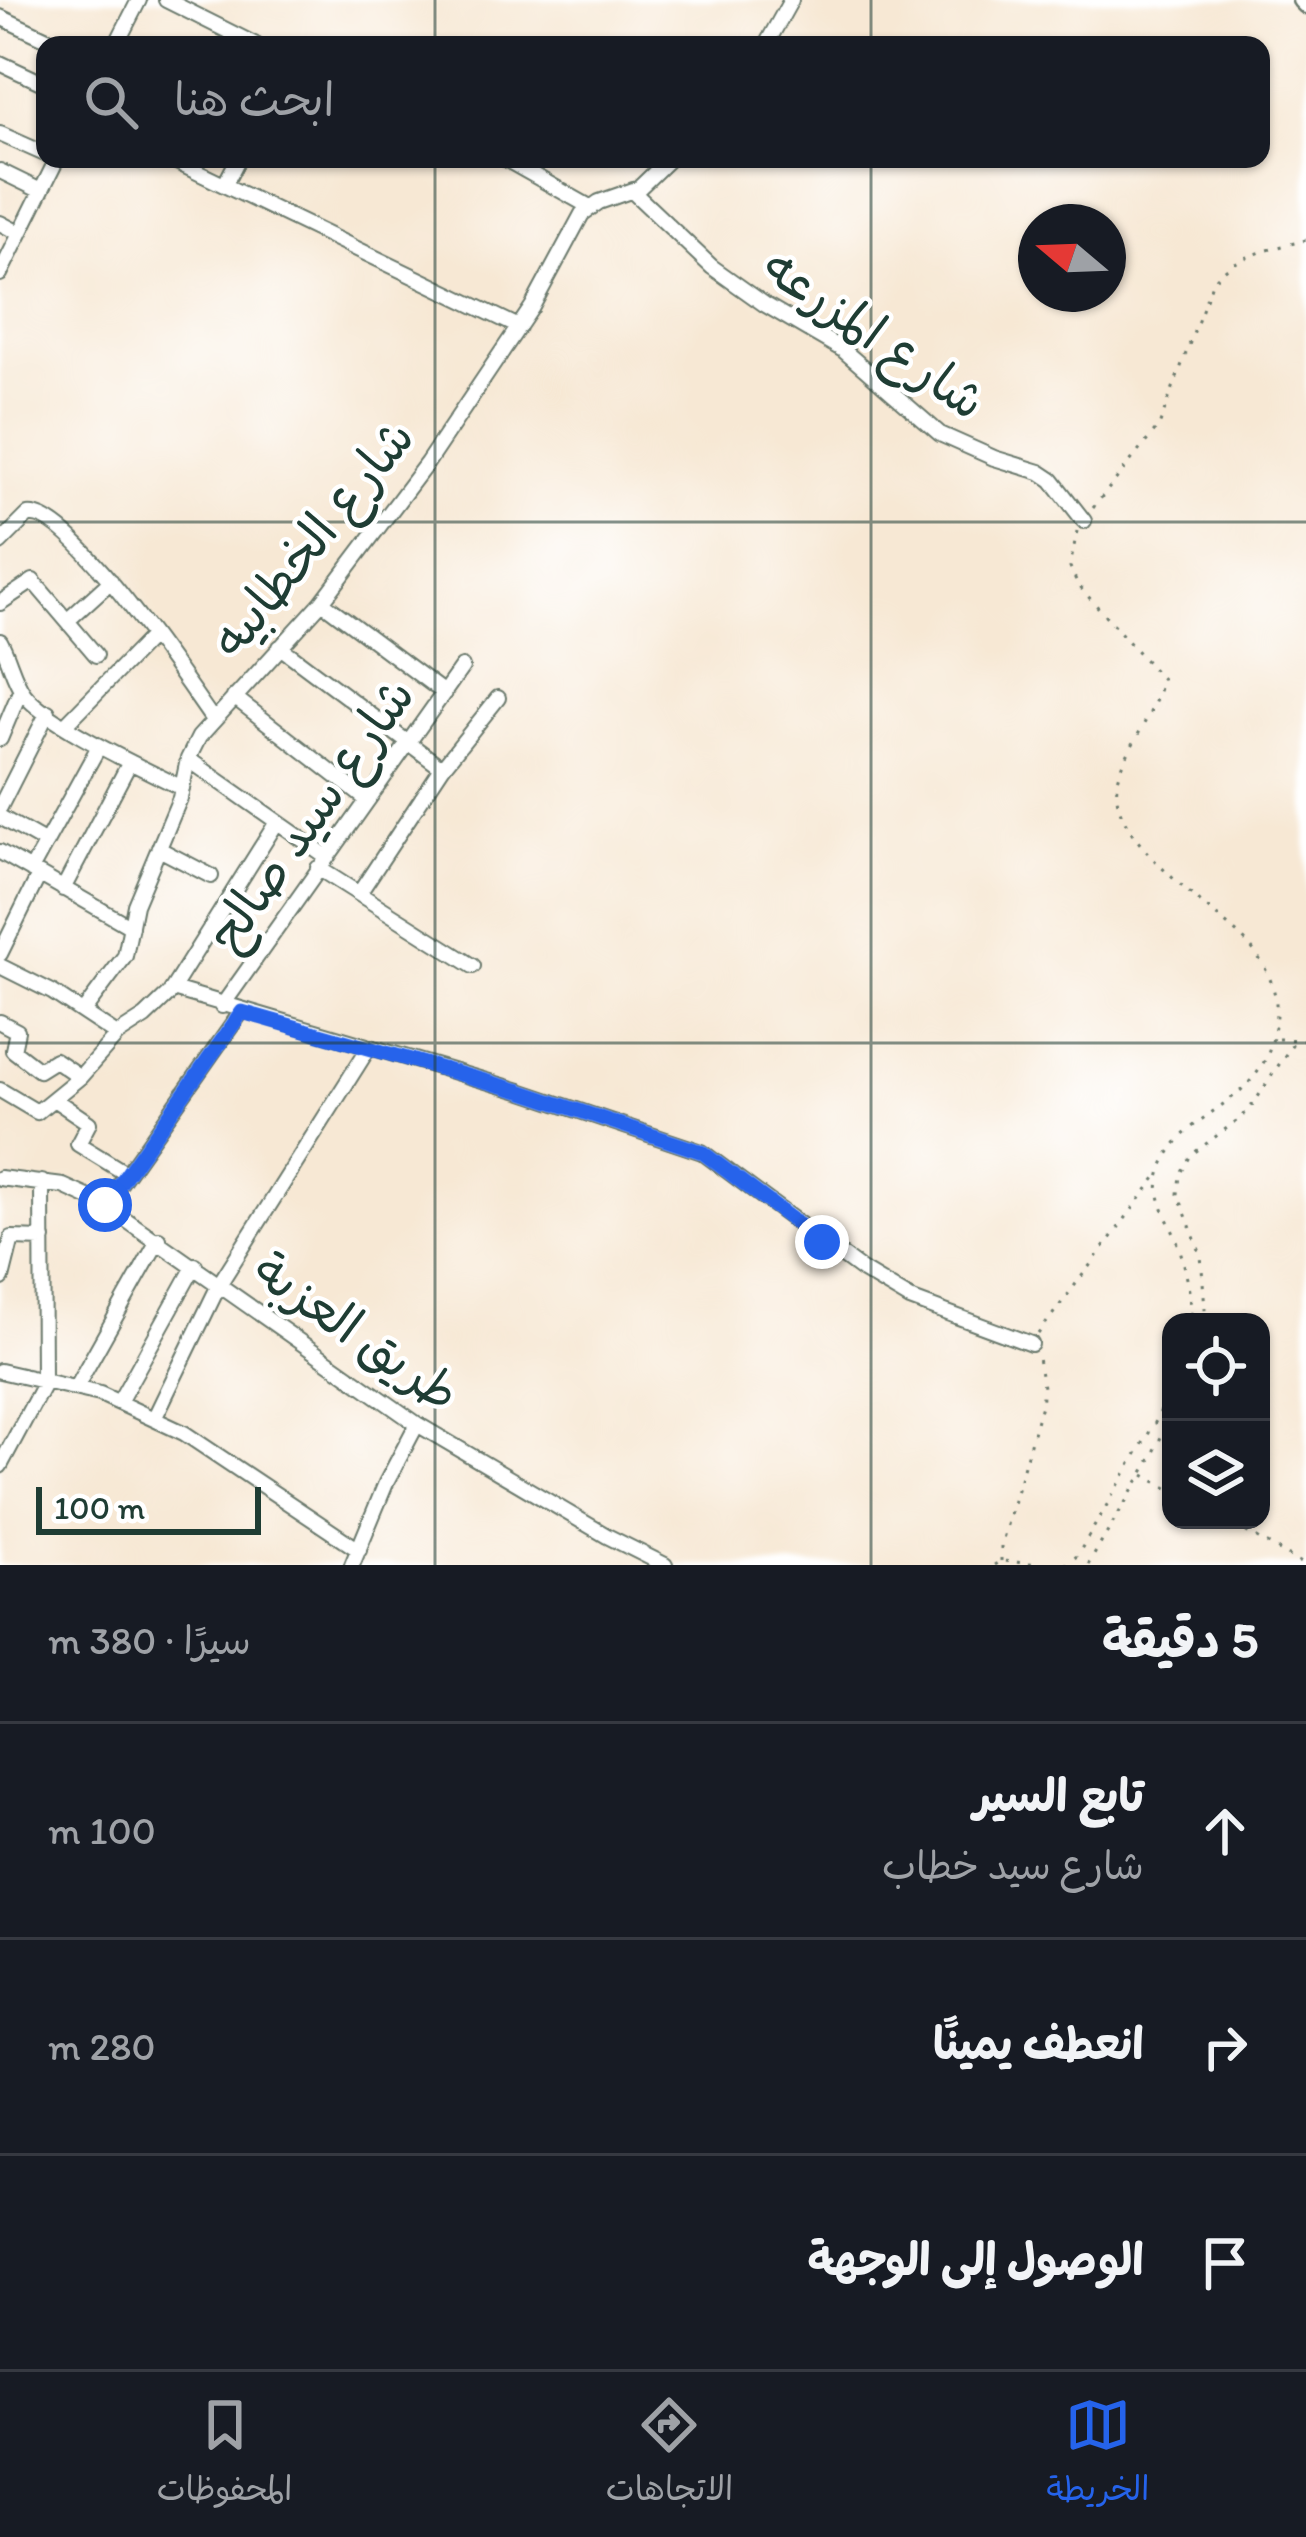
<!DOCTYPE html>
<html lang="ar">
<head>
<meta charset="utf-8">
<style>
	:root { --surface:#171b24; --page:#242831; --text:#f1f3f6; --muted:#9ea1a6; --line:#363941; --accent:#2563eb }
	body { margin:0; font-family:Itim,"Playpen Sans Arabic",sans-serif; background:var(--page); color:var(--text); direction:rtl }
	.controls { position:absolute; right:36px; bottom:36px; display:grid; overflow:hidden; border-radius:24px; box-shadow:0 3px 9px #0004 }
	.controls button { width:108px; height:108px; display:grid; place-items:center; padding:0; border:0; border-bottom:3px solid var(--line); background:var(--surface); color:var(--text); font:60px sans-serif }
	.compass { position:absolute; left:1018px; top:204px; width:108px; height:108px; border-radius:50%; background:var(--surface); box-shadow:0 3px 9px #0004; rotate:289deg }
	.scale { position:absolute; left:36px; bottom:30px; width:225px; box-sizing:border-box; padding-left:12px; border:6px solid #1f3d34; border-top:0; font-size:33px; line-height:42px; white-space:nowrap; color:#1f3d34; -webkit-text-stroke:9px #fff; paint-order:stroke }
	.stop { position:absolute; width:36px; height:36px; margin:-27px; border:9px solid #2563eb; border-radius:50%; background:#fff }
	.stop.end { background:#2563eb; border-color:#fff; box-shadow:0 3px 12px #0008 }
	.list { margin:0; padding:0; list-style:none }
	h2 { display:flex; justify-content:space-between; align-items:center; height:156px; margin:0; padding:0 48px; font-size:51px }
	h2 small { font-size:39px; font-weight:400; color:var(--muted) }
	.list li { display:grid; grid-template-columns:78px 1fr auto; gap:36px; align-items:center; box-sizing:border-box; height:216px; padding:0 48px; border-top:3px solid var(--line) }
	.list b { display:block; font-size:45px; white-space:nowrap }
	.list p { margin:0; font-size:39px; white-space:nowrap; color:var(--muted) }
	.list em { font-size:39px; font-style:normal; color:var(--muted) }
	.icon { flex:none; width:66px; height:66px; fill:none; stroke:currentColor; stroke-width:2; stroke-linecap:round; stroke-linejoin:round }
	.map { position:relative; flex:none; width:1306px; height:1565px; overflow:hidden; direction:ltr }
	.search { position:absolute; background:var(--surface); box-shadow:0 3px 9px #0004; left:36px; right:36px; top:36px; height:132px; display:flex; align-items:center; gap:30px; box-sizing:border-box; padding:0 42px; border-radius:24px; color:var(--muted); font-size:45px }
	.sheet { height:804px; background:var(--surface) }
	nav { display:flex; justify-content:space-around; align-items:center; box-sizing:border-box; height:168px; border-top:3px solid var(--line); background:var(--surface); font-size:33px; color:var(--muted) }
	nav a { display:grid; justify-items:center; gap:6px }
	nav .on { color:var(--accent) }
	.map>svg:first-child { display:block }
	.lines { fill:none; stroke-linecap:round; stroke-linejoin:round }
	.minor-casing { stroke:#6b796c; stroke-width:18 }
	.tertiary-casing { stroke:#6b796c; stroke-width:21 }
	.path { stroke:#6b796c; stroke-width:3; stroke-dasharray:3 9; stroke-linecap:butt }
	.minor { stroke:#fff; stroke-width:14 }
	.tertiary { stroke:#fff; stroke-width:16 }
	.route { stroke:#2563eb; stroke-width:15 }
	.grid { fill:none; stroke:#1f3d34; stroke-width:3; stroke-opacity:0.55 }
	.labels { text-anchor:middle; stroke-width:9; stroke-linejoin:round; paint-order:stroke }
	.street-label { font-size:51px; fill:#1f3d34; stroke:#fff }
</style>
</head>
<body>
<div class="map">
<svg width="1306" height="1565" viewBox="0 0 1306 1565">
	<rect width="100%" height="100%" fill="#fff"/>
	<filter id="ink" filterUnits="userSpaceOnUse"><feTurbulence type="fractalNoise" baseFrequency=".00833" numOctaves="2"/><feDisplacementMap in="SourceGraphic" scale="24" xChannelSelector="R" yChannelSelector="G"/><feConvolveMatrix kernelMatrix="1 2 1 2 8 2 1 2 1" color-interpolation-filters="sRGB"/></filter>
	<filter id="wash" filterUnits="userSpaceOnUse"><feTurbulence type="fractalNoise" baseFrequency=".004" numOctaves="4" result="noise"/><feDisplacementMap in="SourceGraphic" scale="48" xChannelSelector="R" yChannelSelector="G"/><feGaussianBlur stdDeviation="2.7" result="paint"/><feColorMatrix in="noise" values="0 0 0 0 0 0 0 0 0 0 0 0 0 0 0 0 0 1.4 0 .05"/><feComposite in="paint" operator="in"/></filter>
	<g filter="url(#wash)">
		<rect width="100%" height="100%" fill="#f7e8d4"/>
	</g>
	<g filter="url(#ink)">
		<g class="lines">
			<defs>
				<path id="minor" d="M166,0L256,45
					M0,17L60,45
					M116,45L139,0
					M766,45L791,0
					M0,63L45,84
					M0,134L45,154
					M170,159L519,327
					M505,159L590,207
					M0,171L41,191
					M225,184L238,159
					M632,191L712,267L764,304L843,350L940,434L994,458L1040,472L1052,480L1084,521
					M0,223L19,233
					M0,274L57,159
					M0,543L28,515C70,508 187,683 213,720
					M322,602L444,693
					M0,603L33,581L96,655
					M67,621L111,581
					M0,641C9,657 13,679 24,694C48,725 145,769 182,788
					M280,647L442,768L498,698
					M234,697L367,800
					M66,724L152,636
					M0,739L21,689
					M188,759L326,856
					M0,807L48,712
					M0,817L46,843
					M159,849L211,876
					M0,852L131,927
					M318,868L473,966
					M31,870L99,746
					M63,889L130,762
					M360,892L442,768
					M0,954L39,875
					M0,966L52,992L117,1035
					M173,989L520,1091L702,1152L863,1271L910,1299L1031,1344
					M222,1006L462,667
					M83,1012L125,956L135,905L180,798L188,759L199,737L322,602L427,463L532,307L582,214L599,202L639,188L669,159
					M0,1022L17,1031L13,1050L39,1070L55,1060L80,1077
					M0,1090L37,1112L80,1077L117,1035L145,1017L169,994L277,822
					M55,1100L89,1123L78,1144L127,1174
					M0,1178L63,1186L105,1205L417,1424L607,1536L665,1565
					M42,1182L43,1379
					M105,1205L242,1011
					M2,1278L12,1238L43,1239
					M0,1371L100,1394L184,1433L359,1550
					M76,1387L159,1239
					M119,1402L195,1265
					M154,1419L220,1283L368,1049
					M0,1466L46,1380
					M352,1565L386,1483L417,1424"/>
				<path id="tertiary" d="M1301,0L1306,5"/>
			</defs>
			<use href="#minor" class="minor-casing"/>
			<use href="#tertiary" class="tertiary-casing"/>
			<path class="path" d="M1093,508L1159,426L1212,283C1233,255 1273,249 1306,240
				M1077,531L1070,567L1078,585L1162,679C1157,711 1127,745 1118,780C1103,839 1215,908 1251,947C1266,966 1278,990 1276,1014C1272,1110 1183,1102 1161,1171C1152,1198 1168,1217 1177,1241C1185,1263 1192,1298 1191,1322
				M1278,1039L1306,1040
				M1206,1322L1201,1255L1178,1194L1180,1175L1191,1155L1243,1116L1254,1103L1295,1040
				M1038,1334L1159,1174
				M1144,1475L1171,1490
				M1225,1520L1305,1565
				M1001,1561V1546L1041,1405L1043,1387L1038,1358
				M994,1565L1001,1561L1055,1565
				M1065,1565L1077,1556L1156,1421L1171,1387
				M1088,1565L1151,1459L1171,1415"/>
			<use href="#minor" class="minor"/>
			<use href="#tertiary" class="tertiary"/>
		</g>
	</g>
	<g class="lines" filter="url(#ink)">
		<path class="route" d="M105,1205L242,1012L520,1091L702,1152L822,1242"/>
	</g>
	<path class="grid" d="M435,0V45M871,0V45M435,159V1565M871,159V1565M0,522H1306M0,1043H1306"/>
	<g class="labels">
		<g class="street-label">
			<text transform="translate(875 333) rotate(35)" y="18">شارع المزرعه</text>
			<text transform="translate(312 538) rotate(-51)" y="18">شارع الخطابيه</text>
			<text transform="translate(310 814) rotate(-55)" y="18">شارع سيد صالح</text>
			<text transform="translate(357 1331) rotate(35)" y="18">طريق العزبة</text>
		</g>
	</g>
</svg>
<div class="controls">
<button><svg class="icon" aria-label="locate" viewBox="0 0 24 24"><circle cx="12" cy="12" r="6"/><path d="M12 2v4M12 18v4M2 12h4M18 12h4"/></svg></button>
<button><svg class="icon" aria-label="layers" viewBox="0 0 24 24"><path d="M12 4l9 5-9 5-9-5zM3 14l9 5 9-5"/></svg></button>
</div>
<svg class="compass" viewBox="-18 -18 36 36"><path d="M0-13l5 13h-10z" fill="#e53935"/><path d="M0 13l5-13h-10z" fill="#9ea1a6"/></svg>
<div class="scale">100 m</div>
<div class="stop" style="left:105px;top:1205px"></div>
<div class="stop end" style="left:822px;top:1242px"></div>
<div class="search"><svg class="icon" aria-label="search" viewBox="0 0 24 24"><circle cx="10" cy="10" r="6"/><path d="M15 15l6 6"/></svg>ابحث هنا</div>
</div>
<section class="sheet">
<h2>5 دقيقة<small>سيرًا · 380 m</small></h2>
<ul class="list">
<li><svg class="icon" aria-label="ahead" viewBox="0 0 24 24"><path d="M12 20V5M6 11l6-6 6 6"/></svg><div><b>تابع السير</b><p>شارع سيد خطاب</p></div><em>100 m</em></li>
<li><svg class="icon" aria-label="right" viewBox="0 0 24 24"><path d="M7 20v-9h11M14 6l5 5-5 5"/></svg><div><b>انعطف يمينًا</b></div><em>280 m</em></li>
<li><svg class="icon" aria-label="arrive" viewBox="0 0 24 24"><path d="M6 21V4h12l-3 4 3 4H6"/></svg><div><b>الوصول إلى الوجهة</b></div></li>
</ul>
</section>
<nav>
<a class="on"><svg class="icon" aria-label="map" viewBox="0 0 24 24"><path d="M3 6l6-2 6 2 6-2v14l-6 2-6-2-6 2zM9 4v14M15 6v14"/></svg>الخريطة</a>
<a><svg class="icon" aria-label="directions" viewBox="0 0 24 24"><path d="M12 3l9 9-9 9-9-9zM9 14v-3h6M13 9l2 2-2 2"/></svg>الاتجاهات</a>
<a><svg class="icon" aria-label="saved" viewBox="0 0 24 24"><path d="M7 4h10v16l-5-4-5 4z"/></svg>المحفوظات</a>
</nav>
</body>
</html>
